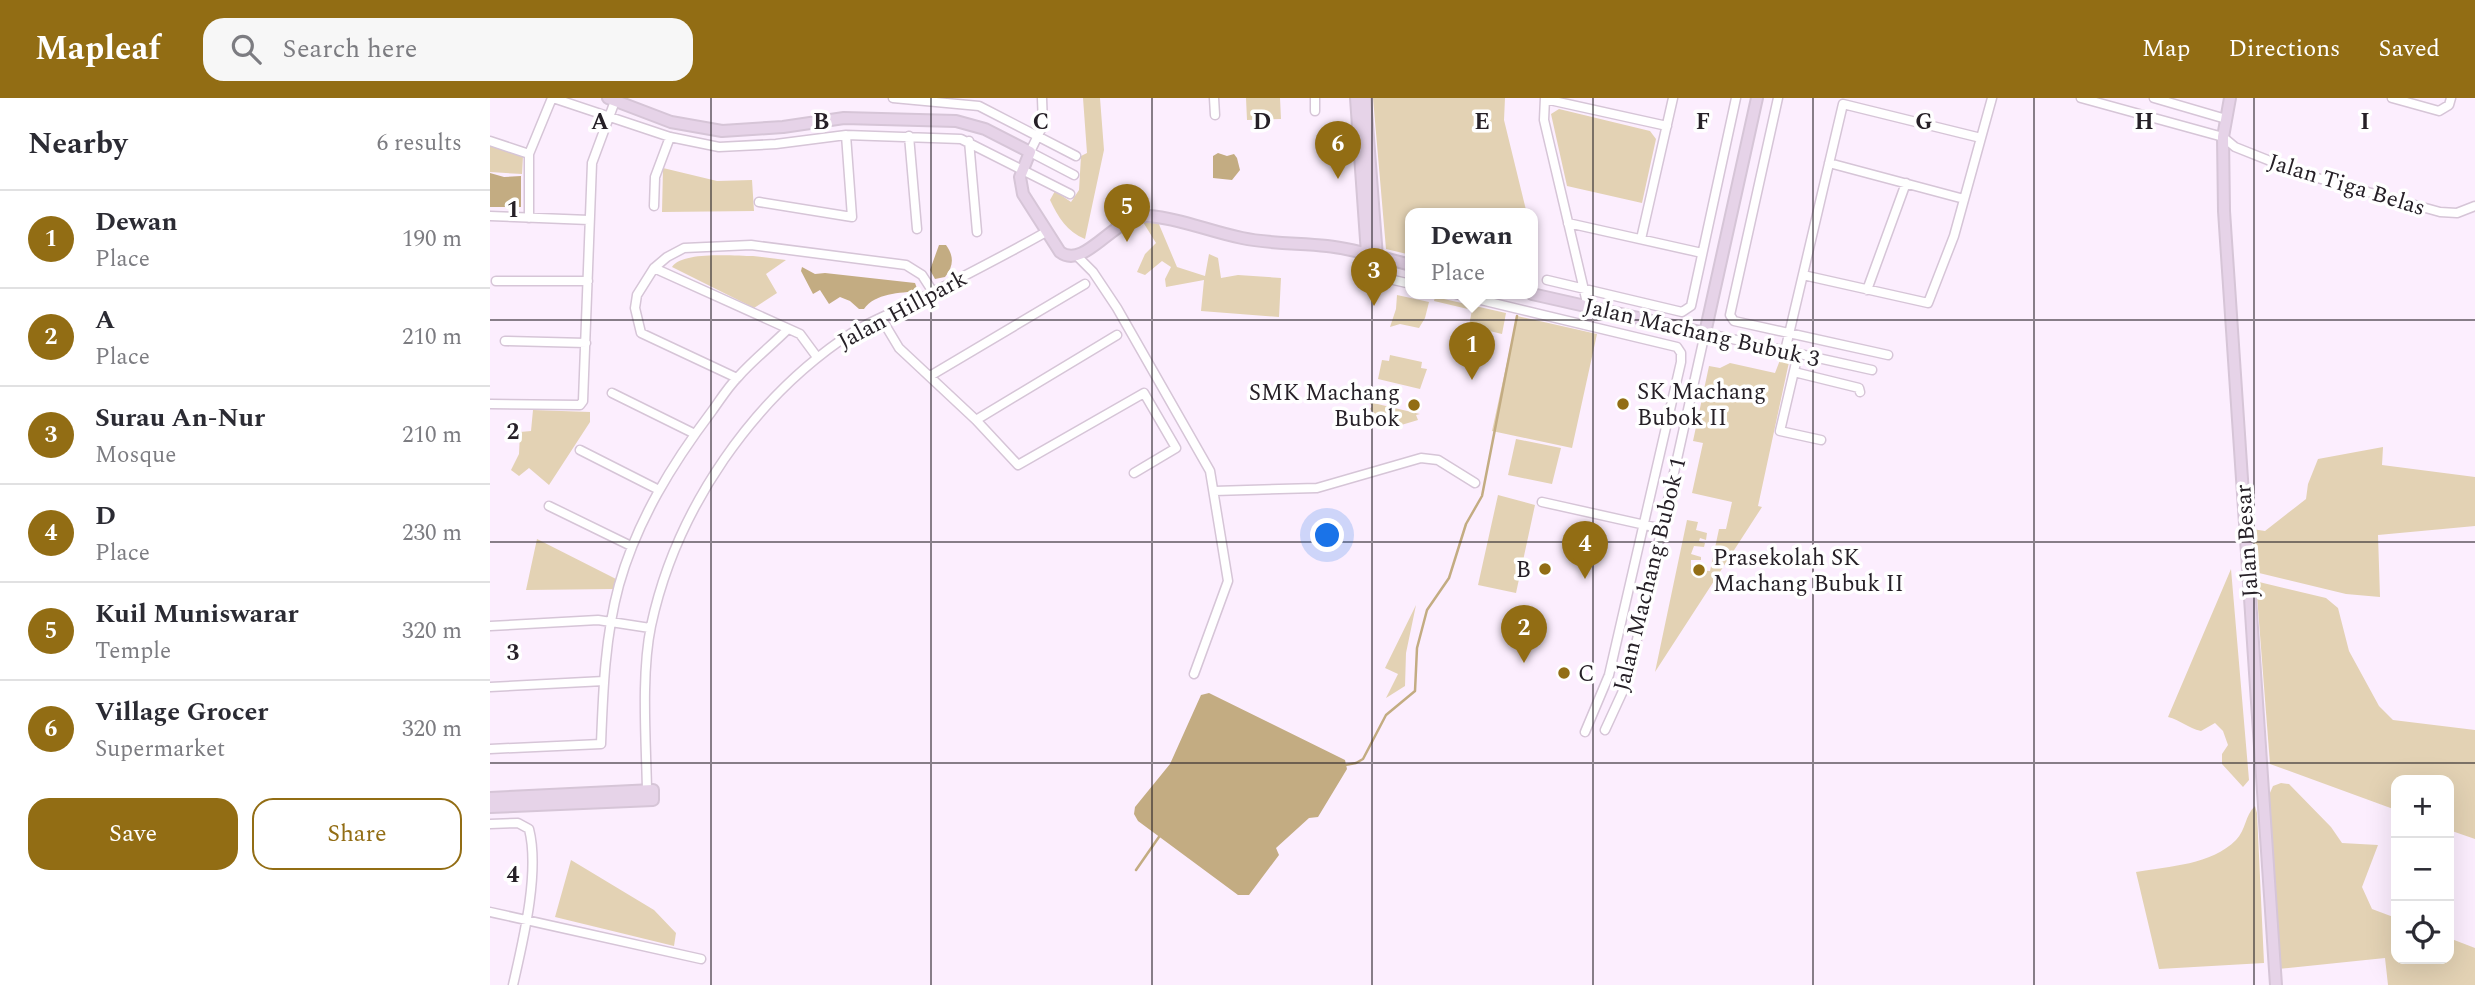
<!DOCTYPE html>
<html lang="en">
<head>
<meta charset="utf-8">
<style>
	:root { --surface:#fff; --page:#f7f7f7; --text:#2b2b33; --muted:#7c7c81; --line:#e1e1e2; --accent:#926d14 }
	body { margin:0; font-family:Spectral,serif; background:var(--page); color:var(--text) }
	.controls { position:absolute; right:21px; bottom:21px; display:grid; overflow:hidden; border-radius:14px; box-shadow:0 7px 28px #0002 }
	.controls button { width:63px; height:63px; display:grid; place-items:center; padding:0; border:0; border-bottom:2px solid var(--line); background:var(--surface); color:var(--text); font:35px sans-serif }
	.you { position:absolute; left:838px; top:438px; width:24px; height:24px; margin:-18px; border:5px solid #fff; border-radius:50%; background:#1a73e8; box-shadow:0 0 0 10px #1a73e833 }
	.badge { display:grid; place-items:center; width:46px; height:46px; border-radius:50%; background:var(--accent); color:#fff; font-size:23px; font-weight:700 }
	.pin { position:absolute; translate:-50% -58px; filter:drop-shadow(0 2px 4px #0008) }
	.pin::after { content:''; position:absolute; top:37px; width:24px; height:21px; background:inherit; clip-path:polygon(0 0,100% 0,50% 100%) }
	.popup { position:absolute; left:915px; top:110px; width:133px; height:91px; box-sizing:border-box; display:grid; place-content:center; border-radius:14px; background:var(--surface); filter:drop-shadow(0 2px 5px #0005); font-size:23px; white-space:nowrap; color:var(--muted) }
	.popup b { font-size:26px; color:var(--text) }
	.popup::after { content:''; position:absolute; left:50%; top:100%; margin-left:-14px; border:14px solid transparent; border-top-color:var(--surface) }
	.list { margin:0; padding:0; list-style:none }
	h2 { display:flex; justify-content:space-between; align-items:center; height:91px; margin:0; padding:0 28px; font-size:30px }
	h2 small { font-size:23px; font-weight:400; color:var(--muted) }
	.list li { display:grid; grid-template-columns:46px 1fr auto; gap:21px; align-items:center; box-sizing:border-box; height:98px; padding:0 28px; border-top:2px solid var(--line) }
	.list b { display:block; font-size:26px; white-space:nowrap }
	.list p { margin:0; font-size:23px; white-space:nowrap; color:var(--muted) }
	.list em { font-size:23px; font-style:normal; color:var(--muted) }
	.actions { display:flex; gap:14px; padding:21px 28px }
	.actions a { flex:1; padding:16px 0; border:2px solid var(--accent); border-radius:21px; text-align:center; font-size:24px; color:var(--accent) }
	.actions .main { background:var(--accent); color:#fff }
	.icon { flex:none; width:38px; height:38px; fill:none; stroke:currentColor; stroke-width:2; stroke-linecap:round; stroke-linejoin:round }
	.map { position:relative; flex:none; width:1985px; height:887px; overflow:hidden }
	header { display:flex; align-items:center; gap:42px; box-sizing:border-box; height:98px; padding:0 35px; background:var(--accent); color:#fff }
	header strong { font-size:33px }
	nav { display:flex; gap:38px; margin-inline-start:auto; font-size:24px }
	.search { width:490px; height:63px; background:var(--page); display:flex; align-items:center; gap:18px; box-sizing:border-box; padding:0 24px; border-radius:21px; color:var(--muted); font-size:26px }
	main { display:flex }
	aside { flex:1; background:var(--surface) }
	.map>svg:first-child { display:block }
	.green { fill:#e3d2b4 }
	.water { fill:#c3ac82 }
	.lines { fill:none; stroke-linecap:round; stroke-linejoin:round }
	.stream { stroke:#c3ac82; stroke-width:2.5 }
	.street-casing { stroke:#d6c5d7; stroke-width:11 }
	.secondary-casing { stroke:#d6c5d7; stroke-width:14 }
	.street { stroke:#fff; stroke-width:8 }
	.secondary { stroke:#e6d3e8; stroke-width:10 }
	.grid { fill:none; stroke:#262027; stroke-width:2; stroke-opacity:0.55 }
	.poi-dot { fill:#926d14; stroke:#fff; stroke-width:2.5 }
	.labels { text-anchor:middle; stroke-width:7; stroke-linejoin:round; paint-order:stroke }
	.street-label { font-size:23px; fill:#262027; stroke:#fff }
	.poi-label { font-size:23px; fill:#262027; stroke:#fff; text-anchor:start }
	.grid-label { font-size:23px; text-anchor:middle; font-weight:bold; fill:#262027; stroke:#fff; stroke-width:7; stroke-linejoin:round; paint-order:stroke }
</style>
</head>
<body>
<header>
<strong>Mapleaf</strong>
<div class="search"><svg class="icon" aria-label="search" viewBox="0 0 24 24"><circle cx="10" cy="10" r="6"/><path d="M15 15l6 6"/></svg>Search here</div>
<nav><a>Map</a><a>Directions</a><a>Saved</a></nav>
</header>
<main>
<aside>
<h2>Nearby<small>6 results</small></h2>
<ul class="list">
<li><span class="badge">1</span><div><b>Dewan</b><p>Place</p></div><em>190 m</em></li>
<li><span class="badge">2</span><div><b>A</b><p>Place</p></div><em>210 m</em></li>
<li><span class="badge">3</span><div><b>Surau An-Nur</b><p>Mosque</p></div><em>210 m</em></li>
<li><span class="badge">4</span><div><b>D</b><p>Place</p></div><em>230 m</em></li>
<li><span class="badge">5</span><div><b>Kuil Muniswarar</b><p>Temple</p></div><em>320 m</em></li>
<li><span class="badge">6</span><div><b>Village Grocer</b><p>Supermarket</p></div><em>320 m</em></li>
</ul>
<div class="actions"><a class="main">Save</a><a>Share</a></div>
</aside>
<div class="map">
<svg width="1985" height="887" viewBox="0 0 1985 887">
	<rect width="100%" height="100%" fill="#fceefe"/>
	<path class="green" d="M593,0H610L614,52L595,141C577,134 568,119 560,102L565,93L581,104L589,92L591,58L597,55Z
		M756,0H790L791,21L757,22Z
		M883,0H1015L1014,22L1037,116H921V157L896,151Z
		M1069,11L1160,33L1166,41L1152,105L1077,88L1061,16Z
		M0,48L33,58L32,76L0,74Z
		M173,70L227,83L262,82L264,113L172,114Z
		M653,124H668L687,169L715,178L719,156L728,160L731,180L748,177L791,180L789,219L711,213L714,182L676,189L675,181L681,169L672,163L655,177L647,174L655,156L666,145Z
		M263,158L296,162L276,176L287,195L264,210L182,169C192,153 244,158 263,158Z
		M907,197L939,204L935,220L929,230L910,226L900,229L906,211Z
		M945,199L1016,215L1012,236L979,228L982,212L944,203Z
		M1027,218L1107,236L1082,350L1002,333Z
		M900,257L932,264L931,270L937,271L930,291L888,281L892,262L899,263Z
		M1290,262L1299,264L1268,408L1272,409L1165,574L1197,422L1208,424L1206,432L1217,435L1216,442L1210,440L1209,443L1215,445L1214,449L1204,448L1201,456L1211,459V462H1201V472L1220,473L1229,431H1236L1242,404L1202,395L1213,345L1203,343L1219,268L1230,270L1240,265L1285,275Z
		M879,304L930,316L926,317L928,322L908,328V323L898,320L896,326L880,311L882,308Z
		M43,312L100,314V324L59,387L39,370L29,378L21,372L29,356L30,334L41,333Z
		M1026,341L1071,350L1062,386L1018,377Z
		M1893,349L1892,367L1985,379V428L1888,437L1890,499L1856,496L1769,475L1764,469L1762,431L1775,433L1816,401L1818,386L1828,361Z
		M1008,397L1045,407L1026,495L988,487Z
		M47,441L128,482L124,491L36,492Z
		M1741,471L1759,682L1753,689L1732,666V656L1738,647L1733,633L1725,625L1711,633C1698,630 1690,622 1678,619Z
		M1769,484L1836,500L1848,510L1859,553L1889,608L1903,622L1985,632V741L1959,732V682H1906V712L1780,666L1766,485Z
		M926,507L916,555L915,588L896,600L908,576L895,570Z
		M1791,685L1799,686L1841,729L1852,745L1888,747L1872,789L1882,811L1906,820V861H1959V840L1985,850V887H1898L1895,860L1788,871L1779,697L1783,688Z
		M1765,708L1767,715L1774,865L1669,871L1646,774C1680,768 1721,767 1746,742C1756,732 1755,717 1765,708Z
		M81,762L164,812L186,835L184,848L65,819Z"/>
	<path class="water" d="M728,55L737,58L744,56L747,60L750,72L742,82L723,80V58Z
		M0,75L14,79L31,78V109H0Z
		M449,147H456C464,158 464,168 455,179L445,181L440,172Z
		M312,169L325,176L335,175L425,185L428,193C410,195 385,195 374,211H369L360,203L350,199L339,206L330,192L323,196L311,173Z
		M719,595L855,662L857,671L828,719L819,720L786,750L789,757L759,797H748L648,723L644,716L645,709L680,666L711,597Z"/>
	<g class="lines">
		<path class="stream" d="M855,667L866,665L873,661L896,617L925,593L927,550L937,512L959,480L976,426L992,398L1027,218
			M646,772L671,736"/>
		<defs>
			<path id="street" d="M63,0L180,39L229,49L286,46L356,37L471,41L580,96
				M403,0L489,8L586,58
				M552,0L553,27L540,54L584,77
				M724,0L725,17
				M825,0V13
				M1055,0L1054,22L1098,209
				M1288,0L1240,217L1244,223L1398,257
				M1591,0L1733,39L1745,49L1813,76L1950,114L1967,115L1985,108
				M1664,0L1736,21
				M1902,0L1949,13L1959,7L1961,0
				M1055,1L1177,28
				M419,38L427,131
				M0,43L39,56
				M479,43L487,134
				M1339,65L1474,101
				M269,104L362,119L356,37
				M164,108L165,79L180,39
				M0,118L99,122
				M39,120V56L62,0
				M1078,125L1212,155
				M1151,141L1183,0
				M872,155L871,171L873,175L921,186
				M587,158L603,174L627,210L720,373L738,483L704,576
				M164,170L310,236L327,259
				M1313,177L1438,205L1464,138L1502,0
				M1057,182L1192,214L1201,208L1246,0
				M6,183H98
				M1377,192L1416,85
				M966,196L1187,249L1191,255V264L1119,577L1095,634
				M391,220L409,250L486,322L528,367L654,295L686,350L644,375
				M15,243L96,245
				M1295,253L1353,6L1491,40
				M1308,256L1290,333L1331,342
				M1304,274L1369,290L1370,294
				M440,278L595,186
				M247,280L151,235L145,210L147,197L164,170L177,159L194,150L261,147L416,167L432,177L443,194
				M122,295L205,336
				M0,306L90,307L93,303L102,65L125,3
				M486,322L627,237
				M90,352L169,392
				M724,393L827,390L931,360L948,362L985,385
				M1052,404L1173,431
				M59,408L141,448
				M0,528L108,522L160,530
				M0,589L114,583
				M1115,632L1138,582L1215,235L1382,272
				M0,651L111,646C113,593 115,538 129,487C147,423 182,366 222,313C230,302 238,289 248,279C263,262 282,247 298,231
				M157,692C156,642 151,576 161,528C186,411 263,299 363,234C381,223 402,215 420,206C466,182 512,159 556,134
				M0,726L28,725L39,731C50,774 33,843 23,887
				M0,814L211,861"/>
			<path id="secondary" d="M118,0L181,24L232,33L293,29L354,20L466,23L495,31L540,54L530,79L533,96L570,154C595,173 625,116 658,118C689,120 721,134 752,140C780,146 809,145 837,148C865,151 893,160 921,167
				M866,0L877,156
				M875,0L887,159
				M1740,0L1733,39L1734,113L1786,887
				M1042,196L1215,235L1267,0
				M0,700L163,692V702L0,709"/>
		</defs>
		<use href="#street" class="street-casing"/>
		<use href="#secondary" class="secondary-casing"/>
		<use href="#street" class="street"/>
		<use href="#secondary" class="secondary"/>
	</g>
	<path class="grid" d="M221,0V887M441,0V887M662,0V887M882,0V887M1103,0V887M1323,0V887M1544,0V887M1764,0V887M0,222H1985M0,444H1985M0,665H1985"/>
	<g class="poi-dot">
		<circle cx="1133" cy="306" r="7"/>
		<circle cx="924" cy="307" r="7"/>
		<circle cx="1055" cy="471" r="7"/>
		<circle cx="1209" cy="472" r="7"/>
		<circle cx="1074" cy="575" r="7"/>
	</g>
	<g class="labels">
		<g class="street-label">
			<text transform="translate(1857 86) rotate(17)" y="8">Jalan Tiga Belas</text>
			<text transform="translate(412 211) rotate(-28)" y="8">Jalan Hillpark</text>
			<text transform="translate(1212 234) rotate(13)" y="8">Jalan Machang Bubuk 3</text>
			<text transform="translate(1756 443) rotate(-94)" y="8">Jalan Besar</text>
			<text transform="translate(1159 476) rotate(-76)" y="8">Jalan Machang Bubok 1</text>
		</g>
		<g class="poi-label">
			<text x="1147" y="301">SK Machang<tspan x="1147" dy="26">Bubok II</tspan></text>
			<text x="910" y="302" text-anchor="end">SMK Machang<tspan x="910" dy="26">Bubok</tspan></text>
			<text x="1223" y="467">Prasekolah SK<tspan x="1223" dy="26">Machang Bubuk II</tspan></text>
			<text x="1041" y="479" text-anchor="end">B</text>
			<text x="1088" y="583">C</text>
		</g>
	</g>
	<g class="grid-label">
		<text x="110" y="31">A</text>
		<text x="331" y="31">B</text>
		<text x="551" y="31">C</text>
		<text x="772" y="31">D</text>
		<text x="992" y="31">E</text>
		<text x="1213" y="31">F</text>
		<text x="1434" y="31">G</text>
		<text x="1654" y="31">H</text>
		<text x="1875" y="31">I</text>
		<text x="23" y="119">1</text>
		<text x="23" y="341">2</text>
		<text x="23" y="562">3</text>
		<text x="23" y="784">4</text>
	</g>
</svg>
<div class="controls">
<button>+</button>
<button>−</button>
<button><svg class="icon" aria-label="locate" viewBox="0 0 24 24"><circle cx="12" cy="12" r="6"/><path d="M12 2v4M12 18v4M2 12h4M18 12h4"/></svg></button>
</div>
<div class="you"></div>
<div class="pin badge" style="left:982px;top:282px">1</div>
<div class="popup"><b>Dewan</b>Place</div>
<div class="pin badge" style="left:1034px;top:565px">2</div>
<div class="pin badge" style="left:884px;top:208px">3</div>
<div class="pin badge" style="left:1095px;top:481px">4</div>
<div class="pin badge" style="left:637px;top:144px">5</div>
<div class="pin badge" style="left:848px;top:81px">6</div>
</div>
</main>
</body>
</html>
